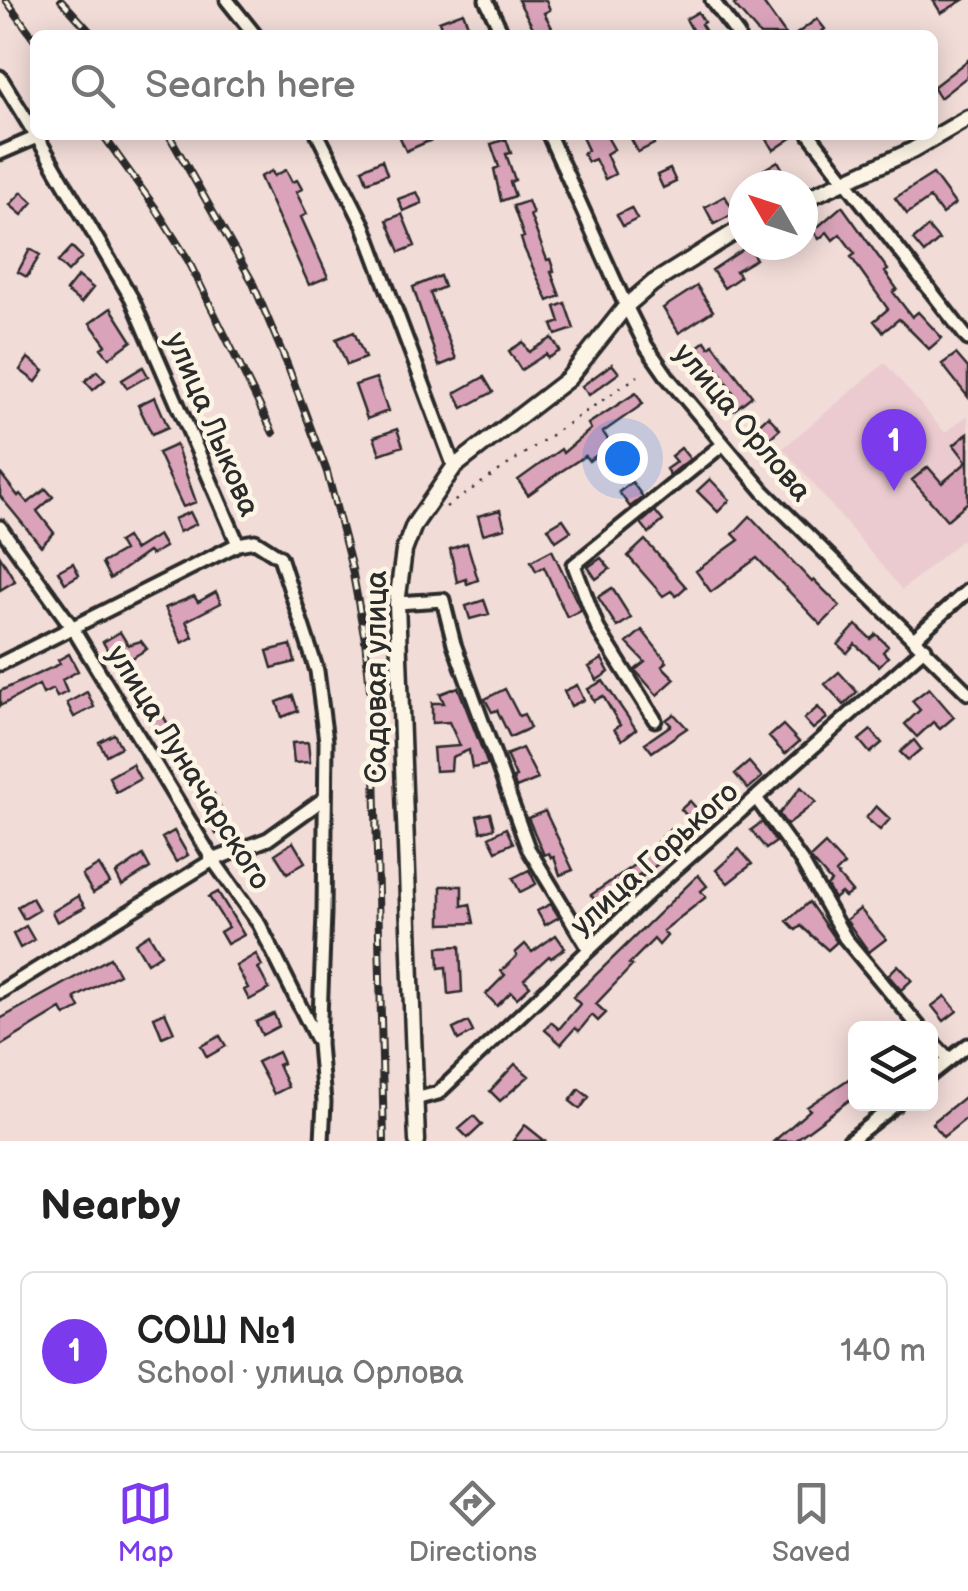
<!DOCTYPE html>
<html lang="en">
<head>
<meta charset="utf-8">
<style>
	:root { --surface:#fff; --page:#f6f6f6; --text:#222; --muted:#767676; --line:#e0e0e0; --accent:#7c3aed }
	body { margin:0; font-family:"Balsamiq Sans",sans-serif; background:var(--page); color:var(--text) }
	.controls { position:absolute; right:30px; bottom:30px; display:grid; overflow:hidden; border-radius:15px; box-shadow:0 5px 25px #0003 }
	.controls button { width:90px; height:90px; display:grid; place-items:center; padding:0; border:0; border-bottom:2px solid var(--line); background:var(--surface); color:var(--text); font:50px sans-serif }
	.compass { position:absolute; left:728px; top:170px; width:90px; height:90px; border-radius:50%; background:var(--surface); box-shadow:0 5px 25px #0003; rotate:309deg }
	.you { position:absolute; left:622px; top:458px; width:35px; height:35px; margin:-25px; border:8px solid #fff; border-radius:50%; background:#1a73e8; box-shadow:0 0 0 15px #1a73e833 }
	.badge { display:grid; place-items:center; width:65px; height:65px; border-radius:50%; background:var(--accent); color:#fff; font-size:32px; font-weight:700 }
	.pin { position:absolute; translate:-50% -82px; filter:drop-shadow(0 2px 5px #0008) }
	.pin::after { content:''; position:absolute; top:52px; width:35px; height:30px; background:inherit; clip-path:polygon(0 0,100% 0,50% 100%) }
	.list { margin:0; padding:0; list-style:none }
	h2 { display:flex; justify-content:space-between; align-items:center; height:130px; margin:0; padding:0 40px; font-size:42px }
	h2 small { font-size:32px; font-weight:400; color:var(--muted) }
	.list li { display:grid; grid-template-columns:65px 1fr auto; gap:30px; align-items:center; box-sizing:border-box; height:160px; margin:0 20px 20px; padding:0 20px; border:2px solid var(--line); border-radius:15px }
	.list b { display:block; font-size:38px; white-space:nowrap }
	.list p { margin:0; font-size:32px; white-space:nowrap; color:var(--muted) }
	.list em { font-size:32px; font-style:normal; color:var(--muted) }
	.icon { flex:none; width:55px; height:55px; fill:none; stroke:currentColor; stroke-width:2; stroke-linecap:round; stroke-linejoin:round }
	.map { position:relative; flex:none; width:968px; height:1141px; overflow:hidden }
	.search { position:absolute; background:var(--surface); box-shadow:0 5px 25px #0003; left:30px; right:30px; top:30px; height:110px; display:flex; align-items:center; gap:25px; box-sizing:border-box; padding:0 35px; border-radius:15px; color:var(--muted); font-size:38px }
	.sheet { height:310px; background:var(--surface) }
	nav { display:flex; justify-content:space-around; align-items:center; box-sizing:border-box; height:140px; border-top:2px solid var(--line); background:var(--surface); font-size:28px; color:var(--muted) }
	nav a { display:grid; justify-items:center; gap:5px }
	nav .on { color:var(--accent) }
	.map>svg:first-child { display:block }
	.built { fill:#ebcbcf }
	.building { fill:#daa3b9; stroke:#2b2b2b; stroke-width:2.5 }
	.lines { fill:none; stroke-linecap:round; stroke-linejoin:round }
	.minor-casing { stroke:#2b2b2b; stroke-width:19 }
	.tertiary-casing { stroke:#2b2b2b; stroke-width:21 }
	.path { stroke:#2b2b2b; stroke-width:2.5; stroke-dasharray:2.5 8; stroke-linecap:butt }
	.minor { stroke:#fcf5e5; stroke-width:11 }
	.tertiary { stroke:#fcf5e5; stroke-width:14 }
	.rail-casing { stroke:#2b2b2b; stroke-width:8 }
	.rail { stroke:#fcf5e5; stroke-width:4; stroke-dasharray:11; stroke-linecap:butt }
	.labels { text-anchor:middle; stroke-width:9; stroke-linejoin:round; paint-order:stroke }
	.street-label { font-size:30px; fill:#2b2b2b; stroke:#fcf5e5 }
</style>
</head>
<body>
<div class="map">
<svg width="968" height="1141" viewBox="0 0 968 1141">
	<rect width="100%" height="100%" fill="#f2dcd8"/>
	<filter id="ink" filterUnits="userSpaceOnUse"><feTurbulence type="fractalNoise" baseFrequency=".01" numOctaves="2"/><feDisplacementMap in="SourceGraphic" scale="20" xChannelSelector="R" yChannelSelector="G"/><feConvolveMatrix kernelMatrix="1 2 1 2 8 2 1 2 1" color-interpolation-filters="sRGB"/></filter>
	<g filter="url(#ink)">
		<path class="built" d="M885,363L945,433L968,415V535L902,590L783,448Z"/>
		<path class="building" d="M518,0H546L550,10L544,13L556,35H537Z
			M741,0H761L786,35H760L734,5Z
			M933,0H963L941,13Z
			M463,12L470,30L444,35L439,21Z
			M698,12L704,22L701,24L708,35H695L686,19Z
			M817,19L825,29L818,35H795Z
			M968,60V76L940,98L933,87Z
			M399,135H443L406,151Z
			M581,135H606L614,149L606,154L615,174L605,179L595,159L588,162L583,153L588,150Z
			M629,135H649L654,144L638,152Z
			M775,135H796L774,150L767,140Z
			M506,139L511,153L506,154L515,180L510,182L515,196L501,201L494,169L499,167L491,144Z
			M382,160L387,174L367,182L362,169Z
			M778,161L786,175L768,185L760,172Z
			M670,169L676,182L663,188L657,175Z
			M286,170L292,182L297,180L302,189L296,192L307,214L301,217L328,277L309,285L260,177L272,171L274,176Z
			M933,174L955,204L942,214L930,198L907,214L895,198Z
			M22,192L33,202L22,215L10,205Z
			M417,192L422,203L403,211L398,199Z
			M725,196L735,213L714,224L705,207Z
			M528,201L533,214L530,215L547,260L550,259L554,271L551,272L560,296L548,301L524,248L521,238L524,237L513,206Z
			M842,206L888,270L885,272L897,289L893,292L912,317L918,312L942,338L929,349L899,319L883,332L874,321L888,309L851,257L855,254L840,234L833,240L827,232L819,239L813,231Z
			M631,208L637,219L623,226L617,215Z
			M402,214L415,246L400,252L387,220Z
			M928,227L939,240L924,253L913,240Z
			M748,246L756,259L736,271L740,277L724,288L712,270Z
			M72,247L82,257L68,272L58,262Z
			M30,249L40,255L27,277L18,272Z
			M78,276L93,288L81,303L66,291Z
			M440,276L444,287L430,293L456,359L439,366L413,287Z
			M697,286L713,311L679,333L663,308Z
			M565,303L574,329L556,335L552,325L560,322L555,307Z
			M111,308L132,341L109,358L101,348L106,345L90,323Z
			M354,332L365,358L347,365L336,339Z
			M552,338L560,351L548,358L546,354L521,370L509,351L523,342L529,352Z
			M705,341L709,347L713,344L752,396L734,410L725,398L733,392L721,374L709,359L702,364L692,351Z
			M956,354L968,368V397L942,364Z
			M28,358L44,371L36,382L20,370Z
			M612,364L619,373L589,395L582,386Z
			M143,367L148,376L127,388L122,380Z
			M97,371L105,380L93,390L85,381Z
			M484,377L493,392L463,408L455,393Z
			M376,378L388,411L367,419L355,385Z
			M636,393L643,404L603,432L611,444L589,461L585,456L560,472L528,495L518,480L561,449L563,453L591,429L588,424Z
			M155,397L168,427L152,434L138,405Z
			M768,416L780,429L764,443L753,430Z
			M397,429L403,446L380,454L374,437Z
			M968,433V502L947,520L912,480L928,467L942,483L967,462L954,445Z
			M908,435L915,444L911,447L915,453L902,462L892,447Z
			M176,445L196,502L183,507L158,453Z
			M681,448L690,459L670,475L666,469L676,462L671,456Z
			M0,473L18,496L20,494L28,503L46,489L53,497L37,511L54,533L41,546L0,496Z
			M710,479L730,500L718,512L697,491Z
			M632,482L643,497L630,507L619,492Z
			M500,510L505,528L483,534L478,516Z
			M655,511L663,521L649,533L641,523Z
			M190,512L196,524L179,532L174,519Z
			M750,516L812,582L814,580L840,606L821,625L757,558L711,592L696,571L739,540L733,534Z
			M563,519L571,531L556,541L548,528Z
			M158,535L165,547L151,555L148,552L110,579L102,563L123,551L118,542L126,537L134,550Z
			M645,540L686,587L676,596L671,591L663,596L628,556Z
			M467,543L478,580L467,584L466,579L457,582L450,549Z
			M552,550L581,610L567,617L544,567L536,571L531,561Z
			M0,556L15,581L0,590Z
			M601,558L610,569L596,579L588,567Z
			M73,563L79,575L65,583L58,571Z
			M612,588L631,618L617,627L598,597Z
			M216,592L221,603L186,621L193,637L182,643L165,608L194,596L198,602Z
			M484,600L489,614L470,619L466,606Z
			M856,625L871,639L876,634L888,646L883,652L888,657L879,666L855,644L847,653L838,645Z
			M642,630L667,662L662,666L675,679L657,695L635,670L645,662L627,643Z
			M120,632L128,645L141,641L147,649L117,667L103,642Z
			M291,645L295,662L272,668L267,651Z
			M69,654L78,671L62,680L67,692L57,697L53,689L43,694L39,685L0,706V691L60,664L58,660Z
			M602,659L609,672L597,680L589,667Z
			M839,672L857,692L844,705L825,684Z
			M603,681L636,729L622,740L614,729L620,725L603,696L594,701L588,689Z
			M577,685L584,700L571,706L564,691Z
			M458,687L488,765L472,768L469,750L452,757L451,770L435,771L433,748L460,746L449,722L432,723V703H444L440,694Z
			M929,688L954,717L940,729L933,722L917,737L905,724L920,710L912,701Z
			M505,689L519,716L524,714L530,728L510,737L497,710L492,712L485,699Z
			M87,692L94,707L74,717L67,703Z
			M293,696L298,711L282,717L277,702Z
			M818,707L827,718L813,729L804,719Z
			M162,714L194,768L180,775L163,747L167,744L151,721Z
			M674,714L687,728L652,752L645,743L671,725L666,720Z
			M783,725L799,742L785,754L769,737Z
			M871,730L882,743L870,753L859,740Z
			M114,734L121,747L106,755L99,742Z
			M914,740L921,749L908,760L900,752Z
			M308,742L310,762L294,763L292,743Z
			M522,748L538,779L516,788L513,778L516,777L506,755Z
			M749,762L762,777L748,789L735,774Z
			M132,764L140,779L116,792L109,777Z
			M801,787L816,802L787,825L779,814Z
			M214,794L230,826L216,834L199,802Z
			M690,801L703,816L694,824L681,809Z
			M876,806L890,819L880,830L866,818Z
			M545,811L573,870L560,875L554,857L551,858L549,853L544,855L528,818Z
			M490,813L494,828L481,832L477,816Z
			M762,822L776,842L766,849L751,830Z
			M506,828L513,843L496,851L489,837Z
			M670,829L682,844L642,877L640,874L611,896L615,901L603,910L591,895L634,865Z
			M174,831L188,855L176,862L162,838Z
			M293,842L305,862L287,873L275,854Z
			M825,844L844,865L836,873L852,892L845,897L841,893L834,899L827,886L831,882L810,858Z
			M739,849L752,864L728,883L716,870Z
			M143,855L150,868L122,886L116,874Z
			M99,865L110,883L93,893L82,875Z
			M529,870L536,884L520,892L513,878Z
			M698,875L707,886L701,891L706,897L663,931L667,936L659,945L654,939L629,964L632,966L596,1004L606,1013L598,1021L592,1015L579,1031L575,1028L561,1044L545,1030L551,1022L559,1029L580,1004L573,997Z
			M441,886H462V906L470,904L474,923L441,924Z
			M218,892L244,935L227,944L220,932L228,927L209,897Z
			M78,896L85,907L57,922L52,912Z
			M32,898L39,910L24,919L17,907Z
			M809,902L837,942L828,950L801,926L796,930L787,921Z
			M551,904L559,917L545,925L537,911Z
			M860,909L886,939L869,952L846,920Z
			M26,926L34,940L20,948L13,934Z
			M149,934L161,954L147,963L135,943Z
			M556,935L565,948L551,958L549,956L524,979L530,986L517,998L511,992L497,1006L486,994L505,975L501,971L517,956L515,953L525,944L532,952Z
			M460,946L462,992L448,994L446,967L439,968L438,947Z
			M256,954L262,966L258,968L269,989L249,1000L244,990L248,988L236,966Z
			M110,958L119,974L75,998L80,1008L65,1016L61,1009L0,1046V1019Z
			M898,965L912,980L901,990L888,975Z
			M945,996L957,1011L944,1021L932,1006Z
			M165,1012L174,1032L162,1037L154,1017Z
			M274,1014L279,1026L262,1035L256,1022Z
			M468,1022L473,1032L458,1040L453,1029Z
			M220,1036L226,1046L207,1057L201,1046Z
			M278,1052L283,1063L278,1065L288,1087L274,1094L257,1062Z
			M515,1064L529,1076L500,1101L490,1091Z
			M856,1074V1095L794,1141H774L810,1110L807,1107Z
			M579,1089L589,1097L580,1109L570,1101Z
			M968,1094V1117L943,1137L932,1123Z
			M474,1116L482,1125L468,1138L459,1129Z
			M525,1125L545,1141H513Z"/>
		<g class="lines">
			<defs>
				<path id="minor" d="M227,0L255,35
					M486,0L503,35
					M712,0L738,35
					M0,77L35,134
					M36,135L132,299L238,544
					M318,135L364,226L454,467
					M549,135L626,306L646,346L669,379L764,492L968,693
					M810,135L968,339
					M0,153L37,137
					M0,527L72,627L213,860L259,924L317,1040
					M397,603L443,600L454,644L528,848L589,949
					M915,638L968,590
					M0,664L238,544L255,541L280,557L317,671L326,741L324,913L319,1044L324,1102L322,1141
					M655,720L598,629L574,565L722,445
					M756,798L802,862L845,938L920,1028
					M0,992L213,860L268,839L325,798
					M930,1040L949,1060
					M930,1075L968,1045
					M415,1099L438,1093L653,889L925,648
					M849,1141L896,1104"/>
				<path id="tertiary" d="M803,200L913,150L968,118
					M417,1141L397,603L404,551L414,525L454,467L568,379L626,306L653,283L743,227"/>
			</defs>
			<use href="#minor" class="minor-casing"/>
			<use href="#tertiary" class="tertiary-casing"/>
			<path class="path" d="M446,507L638,376"/>
			<use href="#minor" class="minor"/>
			<use href="#tertiary" class="tertiary"/>
			<defs>
				<path id="rail" d="M6,0L35,40
					M61,0L93,35
					M103,135L154,206L188,260L273,433
					M169,135L252,281L287,364L327,472L352,569L365,640L374,729L384,1141"/>
			</defs>
			<use href="#rail" class="rail-casing"/>
			<use href="#rail" class="rail"/>
		</g>
	</g>
	<g class="labels">
		<g class="street-label">
			<text transform="translate(743 422) rotate(50)" y="10">улица Орлова</text>
			<text transform="translate(213 424) rotate(67)" y="10">улица Лыкова</text>
			<text transform="translate(376 677) rotate(-90)" y="10">Садовая улица</text>
			<text transform="translate(189 767) rotate(58)" y="10">улица Луначарского</text>
			<text transform="translate(654 858) rotate(-42)" y="10">улица Горького</text>
		</g>
	</g>
</svg>
<div class="controls">
<button><svg class="icon" aria-label="layers" viewBox="0 0 24 24"><path d="M12 4l9 5-9 5-9-5zM3 14l9 5 9-5"/></svg></button>
</div>
<svg class="compass" viewBox="-18 -18 36 36"><path d="M0-13l5 13h-10z" fill="#e53935"/><path d="M0 13l5-13h-10z" fill="#767676"/></svg>
<div class="you"></div>
<div class="pin badge" style="left:894px;top:491px">1</div>
<div class="search"><svg class="icon" aria-label="search" viewBox="0 0 24 24"><circle cx="10" cy="10" r="6"/><path d="M15 15l6 6"/></svg>Search here</div>
</div>
<section class="sheet">
<h2>Nearby<small></small></h2>
<ul class="list">
<li><span class="badge">1</span><div><b>СОШ №1</b><p>School · улица Орлова</p></div><em>140 m</em></li>
</ul>
</section>
<nav>
<a class="on"><svg class="icon" aria-label="map" viewBox="0 0 24 24"><path d="M3 6l6-2 6 2 6-2v14l-6 2-6-2-6 2zM9 4v14M15 6v14"/></svg>Map</a>
<a><svg class="icon" aria-label="directions" viewBox="0 0 24 24"><path d="M12 3l9 9-9 9-9-9zM9 14v-3h6M13 9l2 2-2 2"/></svg>Directions</a>
<a><svg class="icon" aria-label="saved" viewBox="0 0 24 24"><path d="M7 4h10v16l-5-4-5 4z"/></svg>Saved</a>
</nav>
</body>
</html>
